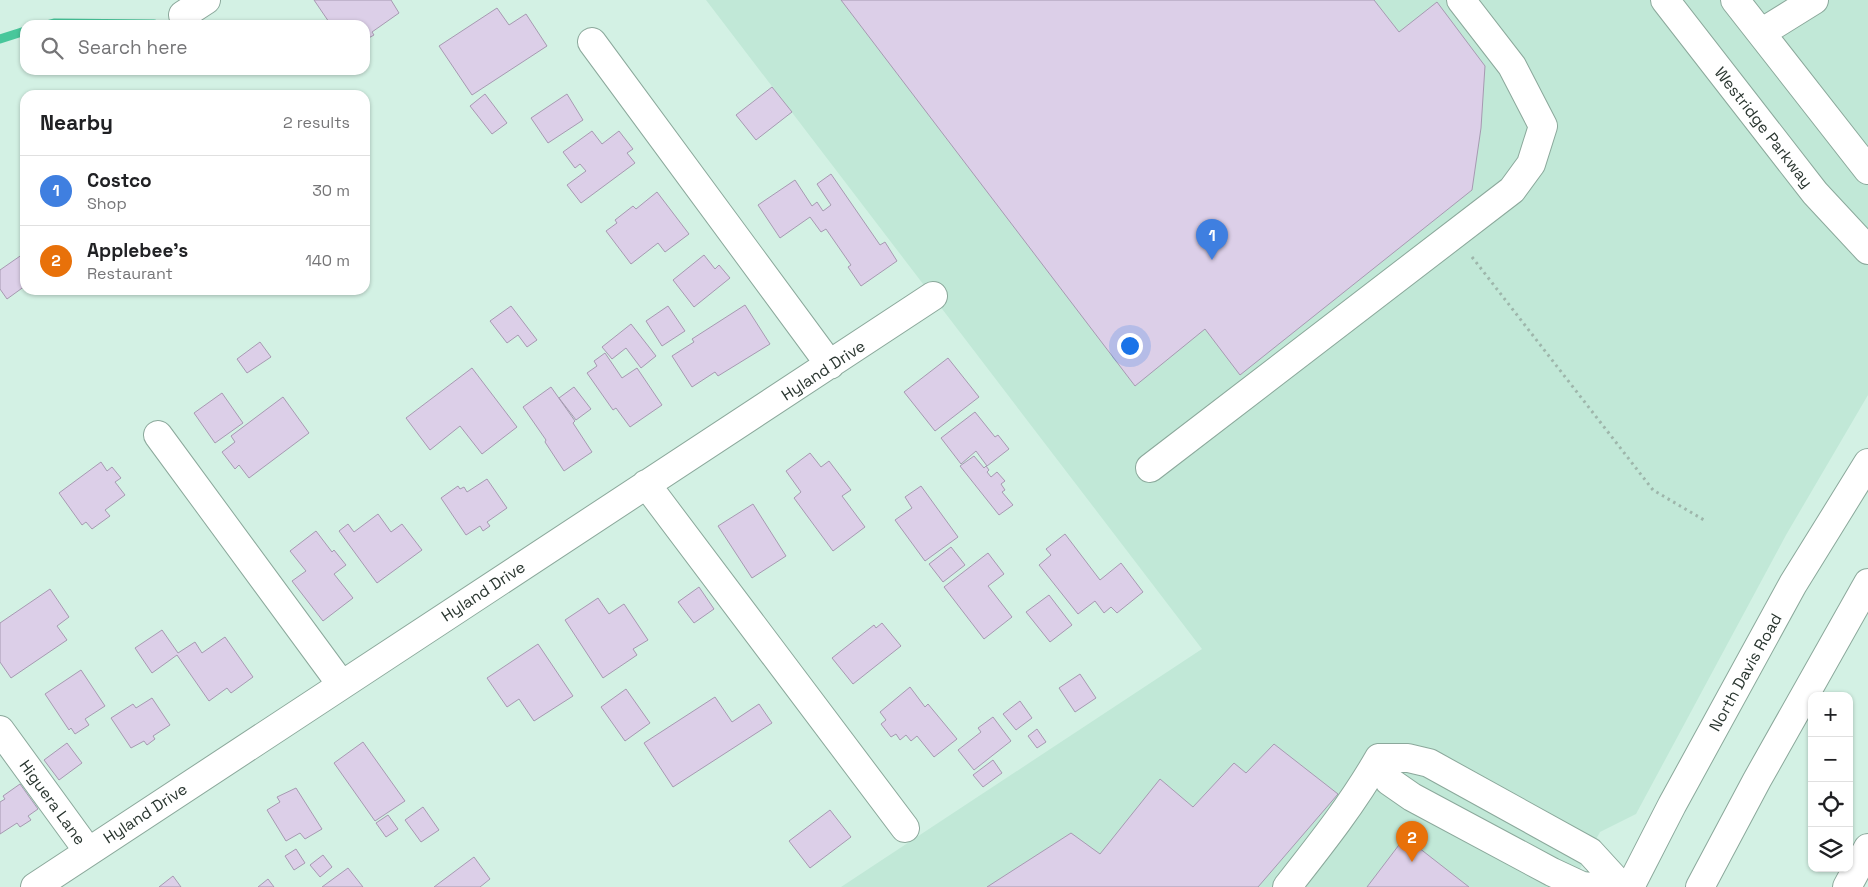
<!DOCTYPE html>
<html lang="en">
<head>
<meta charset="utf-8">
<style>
	:root { --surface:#fff; --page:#f6f6f6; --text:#202124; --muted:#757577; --line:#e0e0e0; --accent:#b45309 }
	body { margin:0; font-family:"Space Grotesk",sans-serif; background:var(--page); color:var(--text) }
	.controls { position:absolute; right:15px; bottom:15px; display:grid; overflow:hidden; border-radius:10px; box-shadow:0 1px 4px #0004 }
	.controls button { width:45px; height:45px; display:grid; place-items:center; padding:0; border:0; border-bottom:1px solid var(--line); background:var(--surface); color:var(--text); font:25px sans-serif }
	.you { position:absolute; left:1129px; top:345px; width:18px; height:18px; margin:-12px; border:4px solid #fff; border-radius:50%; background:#1a73e8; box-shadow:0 0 0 8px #1a73e833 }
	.badge { display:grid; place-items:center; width:32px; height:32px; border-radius:50%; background:var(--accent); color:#fff; font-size:16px; font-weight:700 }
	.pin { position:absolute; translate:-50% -41px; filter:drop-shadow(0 1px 2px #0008) }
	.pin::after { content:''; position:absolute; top:26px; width:18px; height:15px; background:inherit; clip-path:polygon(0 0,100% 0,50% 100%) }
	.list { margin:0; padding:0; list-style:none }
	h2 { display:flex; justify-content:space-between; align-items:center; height:65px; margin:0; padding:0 20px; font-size:21px }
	h2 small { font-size:16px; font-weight:400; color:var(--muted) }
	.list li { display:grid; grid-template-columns:32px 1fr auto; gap:15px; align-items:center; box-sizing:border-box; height:70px; padding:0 20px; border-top:1px solid var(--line) }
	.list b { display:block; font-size:19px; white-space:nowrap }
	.list p { margin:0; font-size:16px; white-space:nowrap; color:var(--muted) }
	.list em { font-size:16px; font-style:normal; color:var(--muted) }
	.icon { flex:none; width:28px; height:28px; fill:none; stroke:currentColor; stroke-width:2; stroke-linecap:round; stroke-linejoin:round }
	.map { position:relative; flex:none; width:1868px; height:887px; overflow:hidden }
	.search { position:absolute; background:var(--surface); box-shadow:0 1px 4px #0004; left:20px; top:20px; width:350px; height:55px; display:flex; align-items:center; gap:12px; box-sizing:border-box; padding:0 18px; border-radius:15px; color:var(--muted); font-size:19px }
	.panel { position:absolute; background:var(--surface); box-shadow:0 1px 4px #0004; left:20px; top:90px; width:350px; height:205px; border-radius:15px }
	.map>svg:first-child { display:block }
	.built { fill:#c1e8d7 }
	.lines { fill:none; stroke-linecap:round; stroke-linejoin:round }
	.stream { stroke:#48c79b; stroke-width:9 }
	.building { fill:#dccfe8; stroke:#a69ab1 }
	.minor-casing { stroke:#8ba89b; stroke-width:30 }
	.major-casing { stroke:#8ba89b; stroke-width:30 }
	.highway-casing { stroke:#8ba89b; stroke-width:30 }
	.path { stroke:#9eb6ab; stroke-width:3; stroke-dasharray:2.5 4; stroke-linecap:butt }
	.minor { stroke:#fff; stroke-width:28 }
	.major { stroke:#fff; stroke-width:28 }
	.highway { stroke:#fff; stroke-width:28 }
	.labels { text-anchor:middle; stroke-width:4; stroke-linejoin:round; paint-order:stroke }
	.street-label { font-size:16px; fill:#2a3630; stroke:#fff }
</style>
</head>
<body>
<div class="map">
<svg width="1868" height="887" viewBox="0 0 1868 887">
	<rect width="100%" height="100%" fill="#d3f1e4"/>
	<path class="built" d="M706,0H1868V395L1786,535L1636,814L1600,832L1570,887H841L1202,649Z"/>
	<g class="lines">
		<path class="stream" d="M46,25L54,23L154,24
			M0,39L25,31"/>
	</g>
	<path class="building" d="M314,0H391L399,13L372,32L374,35L365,40V25H331Z
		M841,0H1374L1399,32L1437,2L1485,66L1481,128L1472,190L1240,375L1205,329L1135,386Z
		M497,8L509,25L526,14L547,46L472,95L439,46Z
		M772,87L792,112L756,140L736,115Z
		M485,94L507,123L492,134L470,106Z
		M567,94L583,120L548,143L531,118Z
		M592,131L602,144L619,131L633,149L627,153L635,163L581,203L567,185L586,171L580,164L575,168L563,152Z
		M831,174L880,245L885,242L897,261L861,286L848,267L851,265L826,229L821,232L810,217L780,238L758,205L795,180L812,206L817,202L823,211L831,205L817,184Z
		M657,192L689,234L665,252L658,243L631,264L606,231L617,223L615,220L633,206L636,209Z
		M23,254L25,257V286L7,299L0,289V270Z
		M704,255L715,269L719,265L730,278L694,307L673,280Z
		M745,305L770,344L718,376L715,372L692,387L672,356L694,342L692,339Z
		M511,306L537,340L527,347L518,335L507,343L490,321Z
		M668,306L685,331L662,346L646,321Z
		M631,324L656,356L641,368L626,348L612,359L602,347Z
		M260,342L271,357L247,373L237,359Z
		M605,353L622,378L637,368L662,405L630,427L616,408L613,410L587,373L597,366L594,361Z
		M948,358L979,397L935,431L904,392Z
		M472,368L517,427L482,454L460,426L430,450L406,418Z
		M551,387L575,421L573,423L592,452L564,471L545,442L546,440L523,407Z
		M574,387L591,409L576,420L559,398Z
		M222,393L243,423L215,443L194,413Z
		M283,397L309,433L249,478L239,465L235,469L222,452L235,442L231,436Z
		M975,412L995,437L998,435L1009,449L987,466L976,451L961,464L941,438Z
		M810,453L821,467L829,461L851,490L842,496L865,527L833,551L794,498L801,492L786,471Z
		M974,456L984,468L986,466L989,470L987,472L991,477L997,472L1005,481L1001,484L1005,490L1002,492L1013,505L999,515L960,466Z
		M101,462L107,471L112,467L121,478L115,482L125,495L105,510L110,516L92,529L86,522L82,525L59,493Z
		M487,479L507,508L487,522L490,526L483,531L480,526L466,535L441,498L458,486L460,489L464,487L467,492Z
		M921,486L958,537L925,561L895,520L912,508L905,497Z
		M753,504L786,556L752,578L718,526Z
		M378,514L391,532L402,524L422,550L377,583L339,531L348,524L354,532Z
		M316,531L332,552L334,550L346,565L334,574L353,598L323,621L292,581L306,571L290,551Z
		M1065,534L1100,580L1121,563L1143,592L1117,613L1111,607L1104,613L1095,601L1078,614L1039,565L1051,555L1046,549Z
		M951,547L965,565L943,582L929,564Z
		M988,553L1004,574L988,586L1012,617L984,639L944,587Z
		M699,587L714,609L694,623L678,602Z
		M50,589L69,617L57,626L67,640L11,678L0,662V623Z
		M1049,595L1072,625L1050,642L1026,612Z
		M598,598L609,614L624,604L648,640L633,649L637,655L603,678L565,620Z
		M882,623L901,646L853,684L832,658L874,625L876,628Z
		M162,630L178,653L195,642L202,653L225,637L253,677L231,693L227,688L209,701L177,655L152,673L135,648Z
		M538,644L573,696L534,721L519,699L507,707L487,678Z
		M81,670L105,706L85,719L89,725L75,734L71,728L69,730L45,694Z
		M1080,674L1096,698L1075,712L1059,688Z
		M910,687L925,707L928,704L957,739L934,757L917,736L911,741L906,735L900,740L896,734L891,737L881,724L886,720L880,712Z
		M626,689L650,723L625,741L601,707Z
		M715,697L732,722L759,704L772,723L673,787L644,743Z
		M152,698L170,725L153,736L155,739L147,745L144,741L131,748L111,718L133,704L136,708Z
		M1020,701L1032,718L1016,730L1003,714Z
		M993,717L1011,741L974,770L958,750L981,732L978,728Z
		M1037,729L1046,742L1037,748L1028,736Z
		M363,742L405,801L375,821L334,763Z
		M67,743L82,763L59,780L44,760Z
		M1274,744L1338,794L1258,887H987L1071,833L1100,854L1160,779L1193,807L1234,763L1246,773Z
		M993,760L1002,773L983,787L973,775Z
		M20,784L38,809L28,816L31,820L20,827L17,823L0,834V802L5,799L3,796Z
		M296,788L322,829L305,839L300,833L286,841L267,810L280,802L277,797Z
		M423,807L439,830L421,842L405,820Z
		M830,810L851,837L810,868L789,841Z
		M388,815L398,829L386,837L376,823Z
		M1405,837L1469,887H1367Z
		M296,849L305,863L294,870L285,856Z
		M323,855L332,867L320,877L310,865Z
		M474,857L490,879L480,887H434Z
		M348,868L363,887H322Z
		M173,876L181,887H159Z
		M268,879L274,887H258Z"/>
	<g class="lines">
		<defs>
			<path id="minor" d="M1665,0L1815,193L1868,250
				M1735,0L1868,170
				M183,15L206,0
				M1761,33L1814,0
				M592,42L830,365
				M158,435L341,684
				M1150,468L1512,190L1531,164L1543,126L1512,66L1461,0
				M646,484L905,828
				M0,730L88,851
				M1379,758H1408L1429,763L1590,852L1622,887
				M1379,758L1389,781L1412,797L1552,872L1582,886L1591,887
				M35,887L933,296
				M1287,887C1320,845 1352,805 1379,758"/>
			<path id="major" d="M1630,887L1672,805L1793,584L1868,463
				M1700,887L1757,780L1868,583"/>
			<path id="highway" d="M1847,887L1868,848"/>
		</defs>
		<use href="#minor" class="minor-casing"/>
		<use href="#major" class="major-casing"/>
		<use href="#highway" class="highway-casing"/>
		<path class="path" d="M1472,257L1653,490L1704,520"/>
		<use href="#minor" class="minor"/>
		<use href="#major" class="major"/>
		<use href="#highway" class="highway"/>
	</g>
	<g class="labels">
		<g class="street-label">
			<text transform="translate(1764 127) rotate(52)" y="6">Westridge Parkway</text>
			<text transform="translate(823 370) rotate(-33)" y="6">Hyland Drive</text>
			<text transform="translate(483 591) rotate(-33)" y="6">Hyland Drive</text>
			<text transform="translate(1745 672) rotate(-61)" y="6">North Davis Road</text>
			<text transform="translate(53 802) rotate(54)" y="6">Higuera Lane</text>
			<text transform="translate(145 813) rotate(-33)" y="6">Hyland Drive</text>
		</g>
	</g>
</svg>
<div class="controls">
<button>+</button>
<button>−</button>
<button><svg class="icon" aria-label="locate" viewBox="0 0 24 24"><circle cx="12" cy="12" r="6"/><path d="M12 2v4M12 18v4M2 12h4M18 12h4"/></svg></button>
<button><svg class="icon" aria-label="layers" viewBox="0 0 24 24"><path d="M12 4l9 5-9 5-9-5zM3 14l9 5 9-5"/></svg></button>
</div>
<div class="you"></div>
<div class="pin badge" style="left:1212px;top:260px;background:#3f7fe0">1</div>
<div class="pin badge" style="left:1412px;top:862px;background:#e8710a">2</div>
<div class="search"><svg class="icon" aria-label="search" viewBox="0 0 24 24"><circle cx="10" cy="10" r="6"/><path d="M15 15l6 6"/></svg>Search here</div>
<section class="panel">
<h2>Nearby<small>2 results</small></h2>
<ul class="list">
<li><span class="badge" style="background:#3f7fe0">1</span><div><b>Costco</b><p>Shop</p></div><em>30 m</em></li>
<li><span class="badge" style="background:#e8710a">2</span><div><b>Applebee's</b><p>Restaurant</p></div><em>140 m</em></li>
</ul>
</section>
</div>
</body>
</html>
